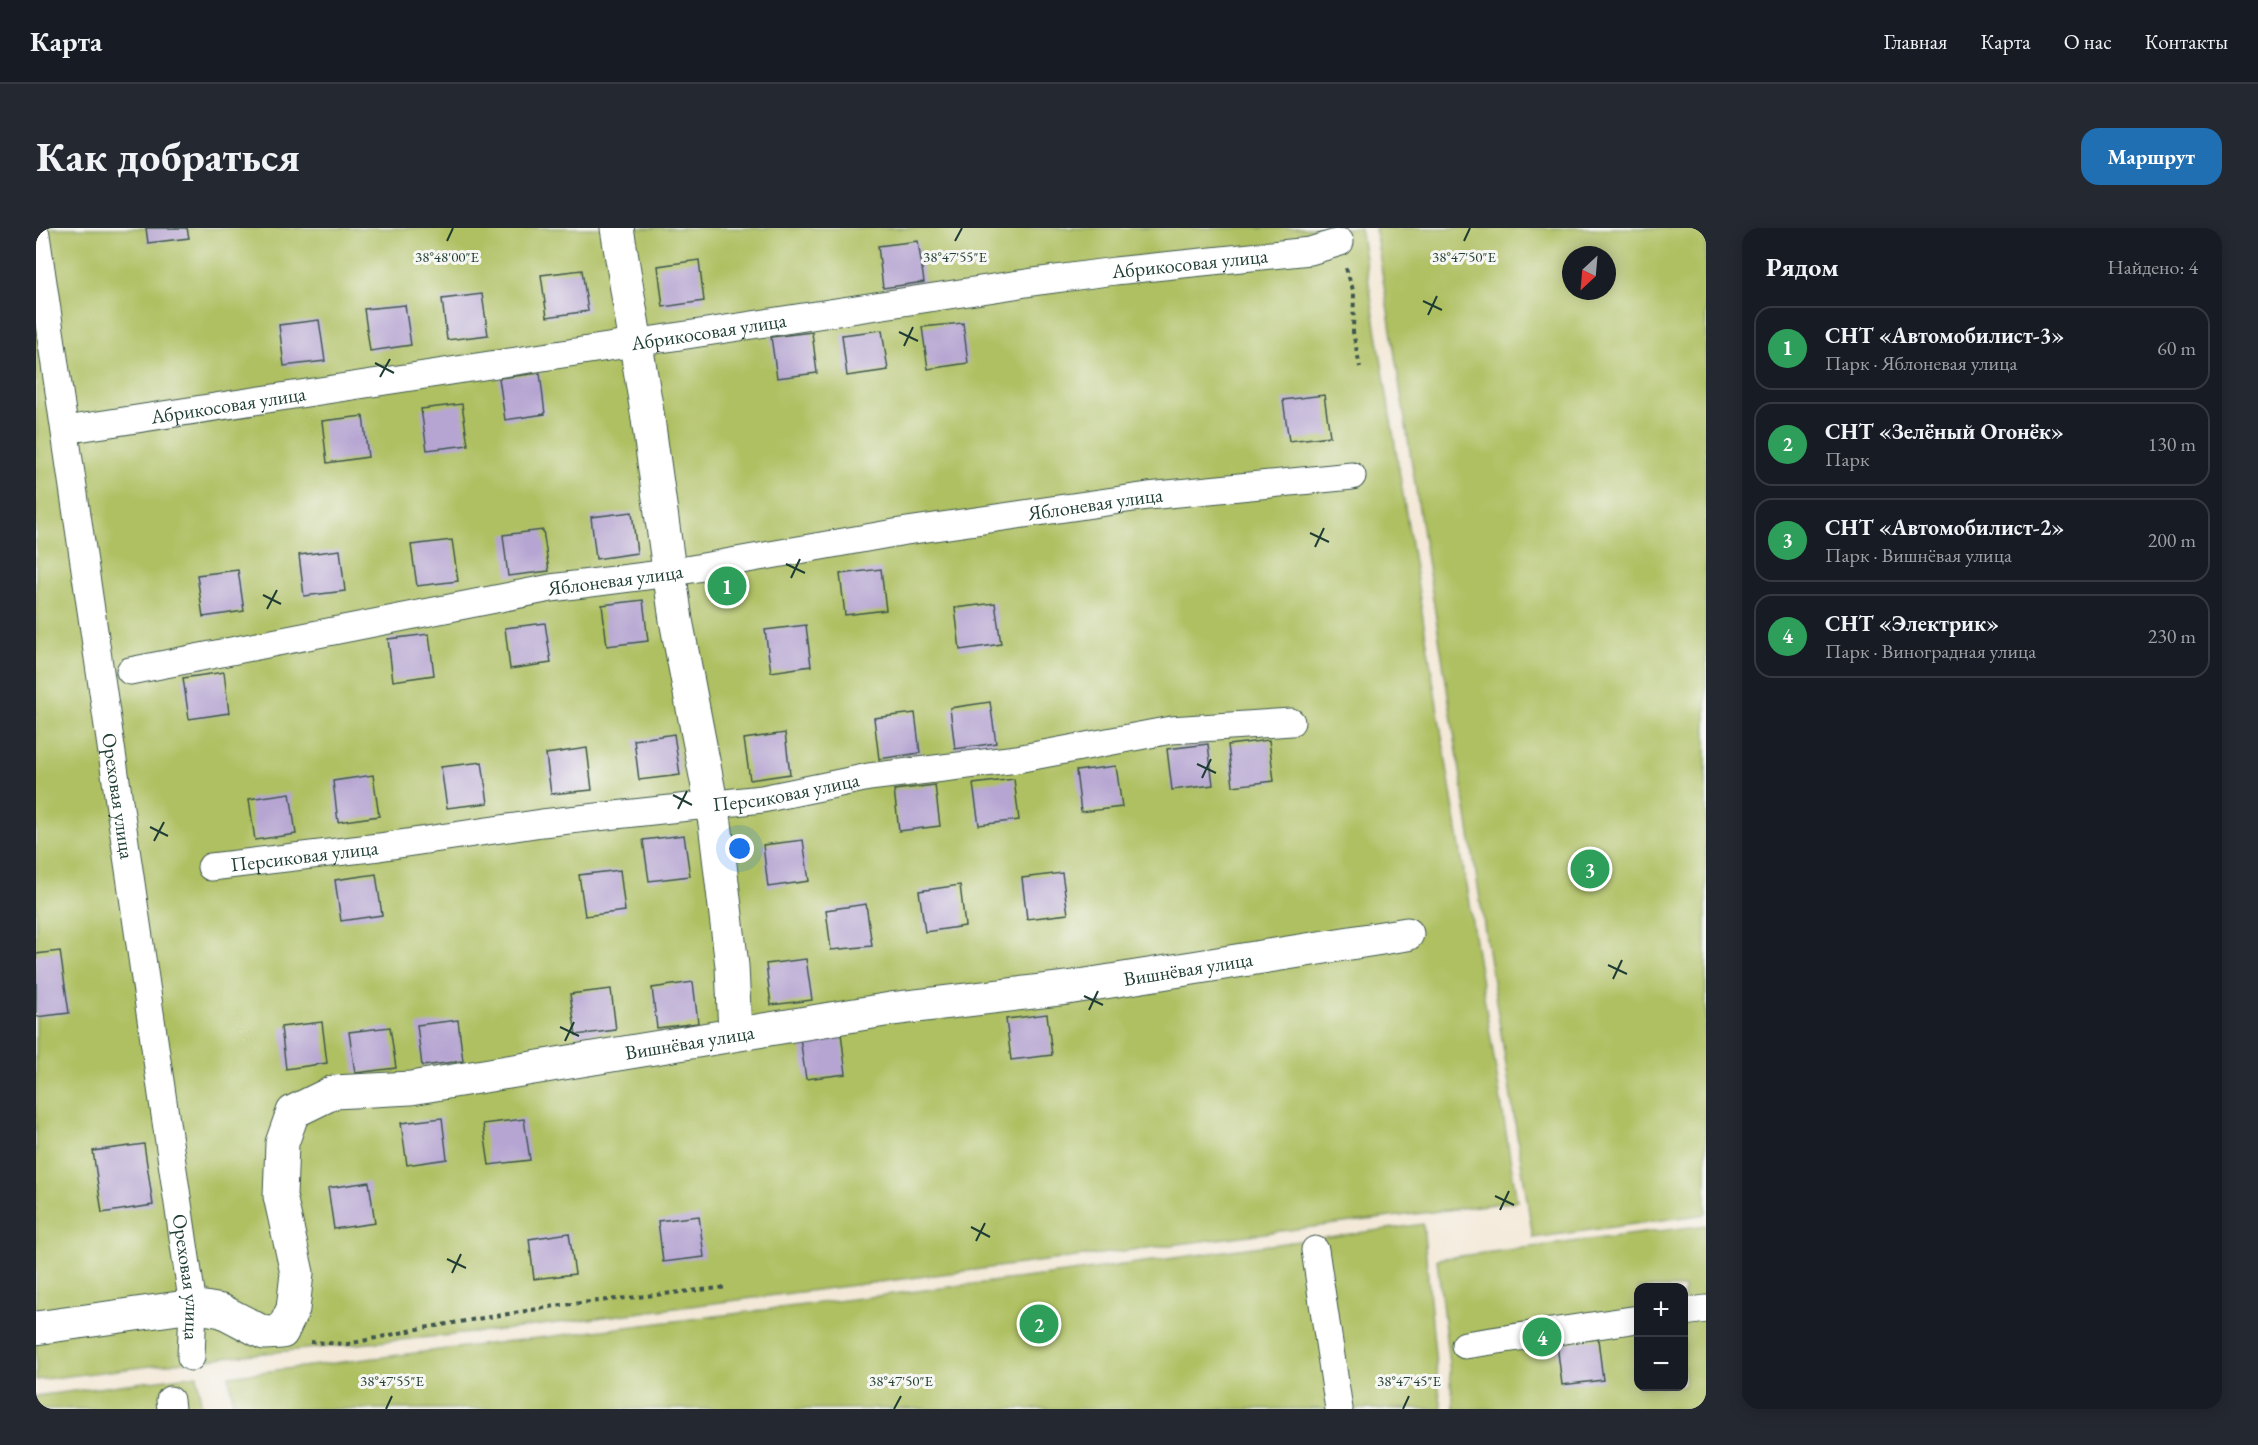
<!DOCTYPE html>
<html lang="ru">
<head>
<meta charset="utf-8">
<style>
	:root { --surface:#171b24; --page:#242831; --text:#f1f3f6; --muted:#9ea1a6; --line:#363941; --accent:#1f6fb2 }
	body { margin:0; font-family:"EB Garamond",serif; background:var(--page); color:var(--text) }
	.controls { position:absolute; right:18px; bottom:18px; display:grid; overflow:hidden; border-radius:12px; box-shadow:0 3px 15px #0003 }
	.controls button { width:54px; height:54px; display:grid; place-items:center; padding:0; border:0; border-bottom:2px solid var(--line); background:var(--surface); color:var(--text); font:30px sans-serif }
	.compass { position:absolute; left:1526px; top:18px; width:54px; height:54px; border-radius:50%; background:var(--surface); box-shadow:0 3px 15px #0003; rotate:206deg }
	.you { position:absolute; left:704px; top:621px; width:21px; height:21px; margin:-15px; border:4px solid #fff; border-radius:50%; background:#1a73e8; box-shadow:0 0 0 9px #1a73e833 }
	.badge { display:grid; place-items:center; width:39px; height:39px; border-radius:50%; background:var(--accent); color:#fff; font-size:20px; font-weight:700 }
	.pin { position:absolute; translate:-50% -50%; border:3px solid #fff; box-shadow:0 2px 6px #0006 }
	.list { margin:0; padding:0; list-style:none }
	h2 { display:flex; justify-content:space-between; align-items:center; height:78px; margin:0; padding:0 24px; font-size:26px }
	h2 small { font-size:20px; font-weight:400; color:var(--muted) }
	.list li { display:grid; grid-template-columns:39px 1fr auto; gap:18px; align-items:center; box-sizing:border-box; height:84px; margin:0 12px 12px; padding:0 12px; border:2px solid var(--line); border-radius:18px }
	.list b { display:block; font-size:22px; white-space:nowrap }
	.list p { margin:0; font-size:20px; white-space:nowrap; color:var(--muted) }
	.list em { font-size:20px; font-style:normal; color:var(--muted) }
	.map { position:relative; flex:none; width:1670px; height:1181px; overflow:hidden; border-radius:18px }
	header { display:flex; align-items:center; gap:36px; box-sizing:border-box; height:84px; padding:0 30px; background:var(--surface); border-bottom:2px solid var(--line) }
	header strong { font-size:28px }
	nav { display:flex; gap:33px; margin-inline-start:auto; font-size:21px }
	.intro { display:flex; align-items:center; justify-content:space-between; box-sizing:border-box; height:144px; padding:0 36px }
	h1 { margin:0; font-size:42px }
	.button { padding:15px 27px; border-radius:18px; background:var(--accent); color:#fff; font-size:21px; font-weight:700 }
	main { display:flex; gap:36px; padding:0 36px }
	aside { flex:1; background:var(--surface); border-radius:18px; box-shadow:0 3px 15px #0003 }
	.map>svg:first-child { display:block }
	.green { fill:#afc062; stroke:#677e4b; stroke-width:1.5; fill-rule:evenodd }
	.building { fill:#b6a5d2 }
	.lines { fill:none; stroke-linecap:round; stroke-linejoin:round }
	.minor-casing { stroke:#3f574d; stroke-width:29 }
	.tertiary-casing { stroke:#3f574d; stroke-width:35 }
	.path { stroke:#3f574d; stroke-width:4; stroke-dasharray:4.5 4.5; stroke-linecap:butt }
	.minor { stroke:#fff; stroke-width:27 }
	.tertiary { stroke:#fff; stroke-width:33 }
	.ticks { fill:none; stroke:#1f3d34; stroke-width:2 }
	.labels { text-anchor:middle; stroke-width:6; stroke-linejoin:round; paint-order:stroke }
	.street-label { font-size:20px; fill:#1f3d34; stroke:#f6f6f2 }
	.ticks-label { font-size:15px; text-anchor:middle; fill:#1f3d34; stroke:#f6f6f2; stroke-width:6; stroke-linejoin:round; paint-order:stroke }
</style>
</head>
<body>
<header>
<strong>Карта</strong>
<nav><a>Главная</a><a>Карта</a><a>О нас</a><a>Контакты</a></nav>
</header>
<div class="intro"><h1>Как добраться</h1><a class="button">Маршрут</a></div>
<main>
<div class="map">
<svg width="1670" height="1181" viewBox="0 0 1670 1181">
	<rect width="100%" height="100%" fill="#f6f6f2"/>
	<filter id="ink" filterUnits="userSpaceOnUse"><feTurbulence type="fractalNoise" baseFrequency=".0167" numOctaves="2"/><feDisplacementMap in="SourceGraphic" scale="12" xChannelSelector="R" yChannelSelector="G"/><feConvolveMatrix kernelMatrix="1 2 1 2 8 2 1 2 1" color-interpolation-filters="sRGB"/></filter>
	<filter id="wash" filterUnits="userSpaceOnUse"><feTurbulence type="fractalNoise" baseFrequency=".008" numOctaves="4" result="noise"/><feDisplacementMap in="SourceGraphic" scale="24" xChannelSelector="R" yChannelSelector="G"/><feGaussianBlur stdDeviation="1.35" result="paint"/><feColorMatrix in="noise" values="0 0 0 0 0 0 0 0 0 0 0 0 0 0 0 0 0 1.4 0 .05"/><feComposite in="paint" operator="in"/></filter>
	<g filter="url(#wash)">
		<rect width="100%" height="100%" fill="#f4e9d8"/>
		<path class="green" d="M0,0H1324L1481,973L466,1102L198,1128L0,1152Z
			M1339,0H1670V986L1497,1010ZM1535,27H1571V63H1535Z
			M1387,996L1401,1148L1406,1181H198L193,1148L1028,1045Z
			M1670,997V1181H1418L1401,1031ZM1602,1060H1648V1158H1602Z
			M161,1147L166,1181H0V1168Z"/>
		<g id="blocks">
			<path class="building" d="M110,0H151L153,10L112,15Z
				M882,13L888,54L847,60L842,18Z
				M663,32L668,73L627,79L622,38Z
				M546,42L552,83L511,89L505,47Z
				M446,66L452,107L411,112L406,71Z
				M369,77L375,117L334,123L328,81Z
				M283,92L289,133L248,138L243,97Z
				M927,95L932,135L892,141L886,99Z
				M846,102L852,142L811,148L806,107Z
				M776,104L781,145L741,150L735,109Z
				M504,145L509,186L469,192L463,150Z
				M1288,167L1294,208L1253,213L1247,172Z
				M426,176L432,217L391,222L385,181Z
				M327,188L332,229L291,235L286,193Z
				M596,284L601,325L560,331L555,289Z
				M507,302L513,343L472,348L467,307Z
				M416,312L422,353L381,358L375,317Z
				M304,322L309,363L268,368L263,327Z
				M845,341L850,382L809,387L804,346Z
				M202,342L208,383L167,389L161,347Z
				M607,372L612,413L571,418L566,377Z
				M959,375L965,416L924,422L919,380Z
				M509,395L515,435L474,441L469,400Z
				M770,397L775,438L735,444L729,402Z
				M393,406L398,447L357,453L352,411Z
				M188,444L193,485L153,491L147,450Z
				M954,474L960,515L919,521L914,480Z
				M879,485L884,525L843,531L838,490Z
				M749,505L754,546L714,552L708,511Z
				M638,506L644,547L603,552L598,512Z
				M1233,512L1238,553L1197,558L1192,517Z
				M1172,516L1177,557L1136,562L1131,521Z
				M551,520L556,562L515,566L510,526Z
				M446,534L452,575L411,580L405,539Z
				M1080,538L1086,579L1045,584L1040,543Z
				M337,547L343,588L302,594L297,553Z
				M978,551L983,592L943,597L937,556Z
				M899,557L904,598L863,603L858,562Z
				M254,565L260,606L219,612L213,571Z
				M648,607L654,648L613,653L607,612Z
				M767,612L773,653L732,659L727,617Z
				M584,642L589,683L549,688L543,647Z
				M1026,645L1032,686L991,691L986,650Z
				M340,646L346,687L305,693L299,652Z
				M924,657L929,698L889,704L883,663Z
				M830,676L836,718L795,722L790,682Z
				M24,723L33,785L0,789V726Z
				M770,731L776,772L735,777L730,736Z
				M657,754L662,795L621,800L616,760Z
				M575,761L580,802L540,807L534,766Z
				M1011,786L1016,827L975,832L970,791Z
				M422,792L427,833L386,838L381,797Z
				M286,794L291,835L250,841L245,799Z
				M354,799L360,840L319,845L313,804Z
				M805,805L810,846L770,851L764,810Z
				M406,890L411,931L371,937L365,895Z
				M488,891L494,932L453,937L447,896Z
				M108,916L117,977L66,985L57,923Z
				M333,954L339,995L298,1001L292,960Z
				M663,988L668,1029L627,1034L622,993Z
				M533,1005L539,1046L498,1051L493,1011Z
				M1562,1111L1567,1152L1526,1157L1521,1116Z"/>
		</g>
	</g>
	<g filter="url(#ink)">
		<use href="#blocks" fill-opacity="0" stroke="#3f574d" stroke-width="1.5"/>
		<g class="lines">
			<defs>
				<g id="minor">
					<path id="s1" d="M0,7L157,1078L155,1129"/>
					<path id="s2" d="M42,200L997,54L1079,43L1274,23L1304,14"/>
					<path id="s3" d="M94,443L515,360L633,345L864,304L1112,268L1316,248"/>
					<path id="s4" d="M175,639L343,619L506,595L726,571L833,549L981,531L1135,502L1255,494"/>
					<path d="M1279,1022L1303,1181"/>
					<path d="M1648,1084L1670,1081"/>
					<path d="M1429,1117L1602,1091"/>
					<path d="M134,1172L135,1181"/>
				</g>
				<g id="tertiary">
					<path d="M581,0L611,184L640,392L679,595L696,738L699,805"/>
					<path id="s5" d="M0,1100L157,1078L186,1083L228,1105L246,1104L257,1081L261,1045L244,968L246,915L257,884L298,864L375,860L855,781L1031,760L1371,706"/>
				</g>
			</defs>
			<use href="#minor" class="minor-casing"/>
			<use href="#tertiary" class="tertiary-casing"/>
			<path class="path" d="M1310,40L1318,65L1317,104L1324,139
				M274,1114L312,1116L387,1100L526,1077L692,1059"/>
			<use href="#minor" class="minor"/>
			<use href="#tertiary" class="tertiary"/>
		</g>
	</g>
	<path class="ticks" d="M411,13L417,0M919,13L926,0M1428,13L1434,0M1387,73L1406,82M1392,87L1401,68M863,104L882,113M868,118L877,99M339,135L358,145M344,149L354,131M1274,305L1293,314M1279,319L1288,300M750,336L769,345M755,350L764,331M227,367L245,376M231,381L241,362M1161,536L1180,545M1166,550L1175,531M637,567L656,577M642,581L651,563M114,599L132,608M118,613L128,594M1572,737L1591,746M1577,751L1586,732M1048,768L1067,777M1053,782L1062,763M524,799L543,808M529,813L538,794M1459,968L1478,977M1464,982L1473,963M935,999L954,1009M940,1013L949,995M411,1031L430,1040M416,1045L425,1026M350,1181L356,1168M858,1181L865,1168M1367,1181L1373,1168"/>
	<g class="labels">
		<g class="street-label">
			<text dy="7" stroke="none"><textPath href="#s2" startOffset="1124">Абрикосовая улица</textPath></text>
			<text dy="7" stroke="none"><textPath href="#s2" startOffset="638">Абрикосовая улица</textPath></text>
			<text dy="7" stroke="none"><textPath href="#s2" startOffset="152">Абрикосовая улица</textPath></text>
			<text dy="7" stroke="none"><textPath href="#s3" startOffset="980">Яблоневая улица</textPath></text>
			<text dy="7" stroke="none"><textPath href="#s3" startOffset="494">Яблоневая улица</textPath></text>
			<text dy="7" stroke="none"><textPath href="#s4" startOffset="580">Персиковая улица</textPath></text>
			<text dy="7" stroke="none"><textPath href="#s1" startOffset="567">Ореховая улица</textPath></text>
			<text dy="7" stroke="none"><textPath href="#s4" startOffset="94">Персиковая улица</textPath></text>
			<text dy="7" stroke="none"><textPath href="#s5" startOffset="1389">Вишнёвая улица</textPath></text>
			<text dy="7" stroke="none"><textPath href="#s5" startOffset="885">Вишнёвая улица</textPath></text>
			<text dy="7" stroke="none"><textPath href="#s1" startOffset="1053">Ореховая улица</textPath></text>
		</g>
	</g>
	<g class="ticks-label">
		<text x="411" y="34">38°48'00"E</text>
		<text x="919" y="34">38°47'55"E</text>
		<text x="1428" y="34">38°47'50"E</text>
		<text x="356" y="1158">38°47'55"E</text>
		<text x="865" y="1158">38°47'50"E</text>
		<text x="1373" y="1158">38°47'45"E</text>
	</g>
</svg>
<div class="controls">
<button>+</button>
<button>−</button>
</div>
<svg class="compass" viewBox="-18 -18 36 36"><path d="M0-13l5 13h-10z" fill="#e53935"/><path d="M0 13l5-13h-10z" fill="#9ea1a6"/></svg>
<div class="you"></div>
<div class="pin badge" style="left:691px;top:358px;background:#2e9e5b">1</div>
<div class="pin badge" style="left:1003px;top:1096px;background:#2e9e5b">2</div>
<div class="pin badge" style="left:1554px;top:641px;background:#2e9e5b">3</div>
<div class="pin badge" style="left:1506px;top:1109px;background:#2e9e5b">4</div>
</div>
<aside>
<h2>Рядом<small>Найдено: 4</small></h2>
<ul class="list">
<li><span class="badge" style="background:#2e9e5b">1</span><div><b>СНТ «Автомобилист-3»</b><p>Парк · Яблоневая улица</p></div><em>60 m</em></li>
<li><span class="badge" style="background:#2e9e5b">2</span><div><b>СНТ «Зелёный Огонёк»</b><p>Парк</p></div><em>130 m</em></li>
<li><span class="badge" style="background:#2e9e5b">3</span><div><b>СНТ «Автомобилист-2»</b><p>Парк · Вишнёвая улица</p></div><em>200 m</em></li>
<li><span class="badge" style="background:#2e9e5b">4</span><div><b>СНТ «Электрик»</b><p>Парк · Виноградная улица</p></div><em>230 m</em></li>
</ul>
</aside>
</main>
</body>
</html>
